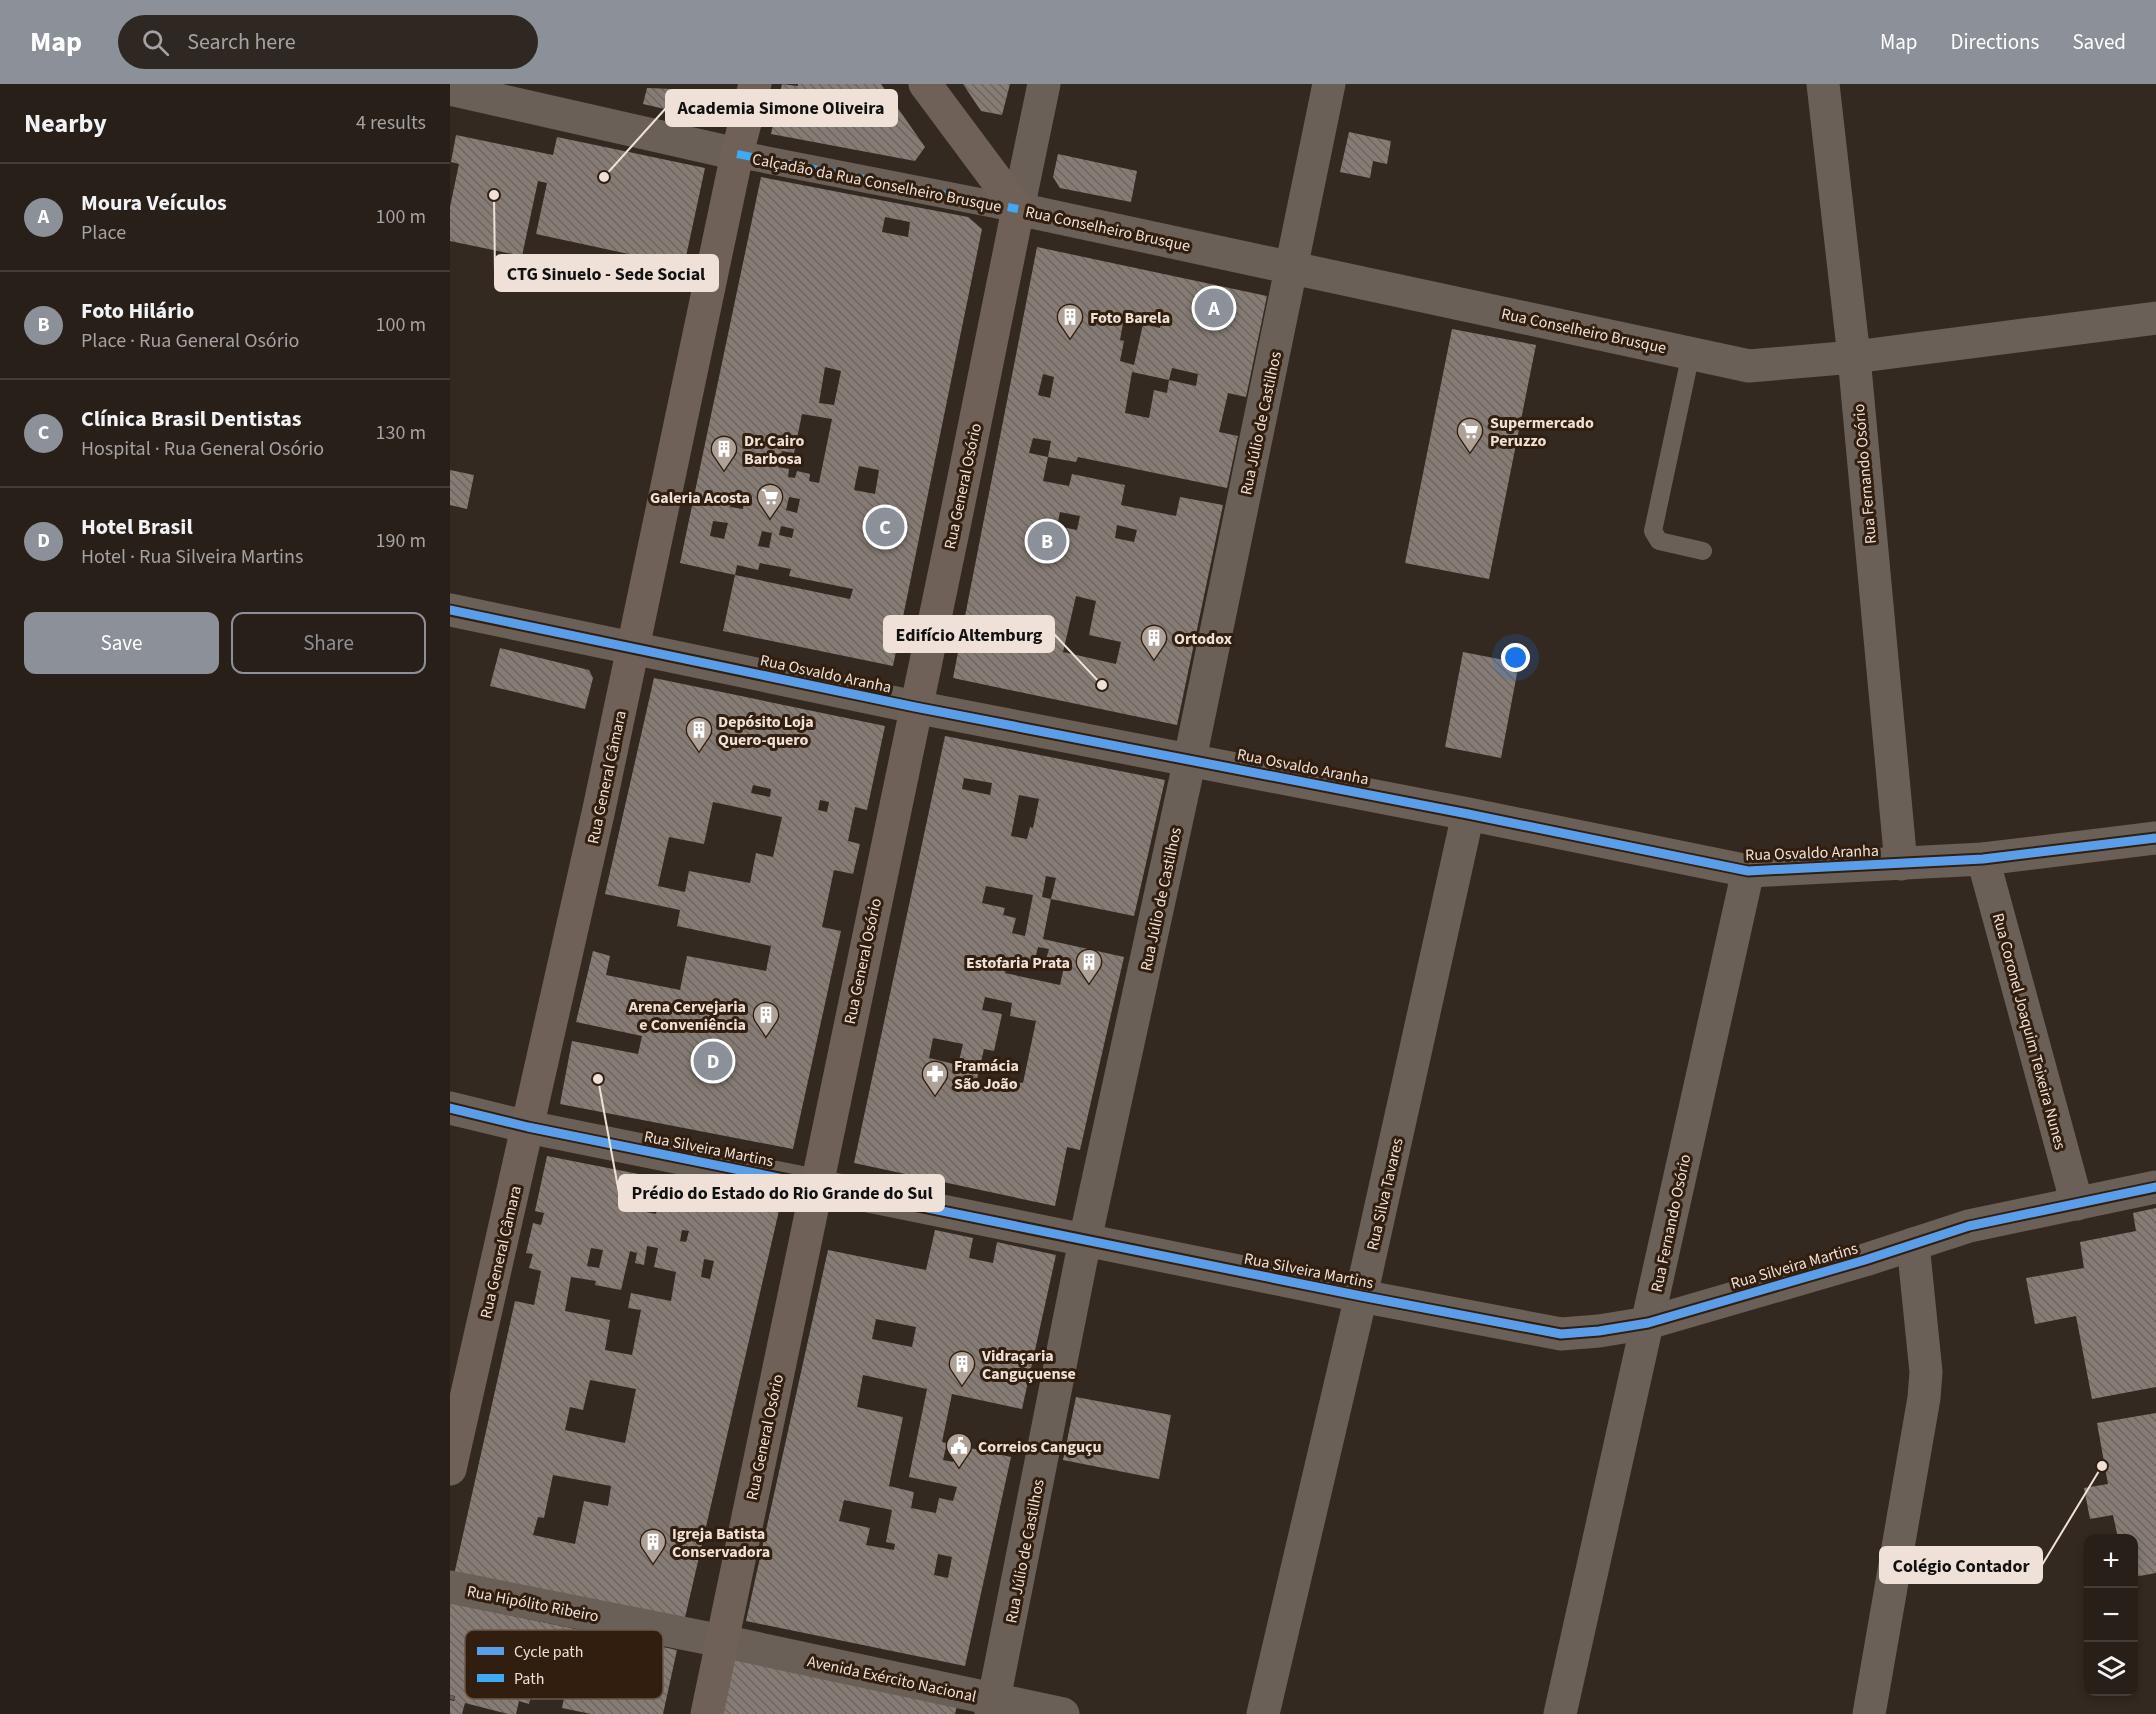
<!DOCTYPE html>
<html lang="en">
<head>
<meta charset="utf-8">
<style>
	:root { --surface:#271f18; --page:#2f2721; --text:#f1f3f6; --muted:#a4a2a2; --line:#433d37; --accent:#8c9099 }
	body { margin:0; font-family:"Source Sans 3",sans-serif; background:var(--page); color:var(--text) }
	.controls { position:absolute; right:18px; bottom:18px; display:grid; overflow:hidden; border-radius:12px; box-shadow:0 3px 9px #0003 }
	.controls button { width:54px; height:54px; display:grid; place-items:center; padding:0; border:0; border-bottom:2px solid var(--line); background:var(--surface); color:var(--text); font:30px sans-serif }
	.you { position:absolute; left:1066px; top:574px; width:21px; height:21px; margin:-15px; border:4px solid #fff; border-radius:50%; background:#1a73e8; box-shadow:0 0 0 9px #1a73e833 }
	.badge { display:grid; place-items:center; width:39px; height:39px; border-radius:50%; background:var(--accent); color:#fff; font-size:20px; font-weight:700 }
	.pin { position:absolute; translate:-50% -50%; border:3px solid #fff; box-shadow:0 2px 6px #0006 }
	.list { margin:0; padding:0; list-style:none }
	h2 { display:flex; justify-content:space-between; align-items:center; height:78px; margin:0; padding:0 24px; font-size:26px }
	h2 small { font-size:20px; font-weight:400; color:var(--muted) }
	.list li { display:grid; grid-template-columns:39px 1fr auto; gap:18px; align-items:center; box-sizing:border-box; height:108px; padding:0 24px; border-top:2px solid var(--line) }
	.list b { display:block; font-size:22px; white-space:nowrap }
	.list p { margin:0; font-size:20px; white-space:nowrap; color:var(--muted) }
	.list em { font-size:20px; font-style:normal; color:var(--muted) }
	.actions { display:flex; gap:12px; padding:18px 24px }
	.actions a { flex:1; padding:14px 0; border:2px solid var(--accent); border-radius:12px; text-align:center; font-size:21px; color:var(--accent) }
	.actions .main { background:var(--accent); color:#fff }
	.icon { flex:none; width:33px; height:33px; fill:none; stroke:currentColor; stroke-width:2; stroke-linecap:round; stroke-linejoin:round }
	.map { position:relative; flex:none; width:1706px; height:1630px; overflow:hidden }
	header { display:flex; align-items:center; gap:36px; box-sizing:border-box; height:84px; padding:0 30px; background:var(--accent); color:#fff }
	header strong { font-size:28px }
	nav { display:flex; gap:33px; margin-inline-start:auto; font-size:21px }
	.search { width:420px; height:54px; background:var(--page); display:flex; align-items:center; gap:15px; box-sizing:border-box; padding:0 21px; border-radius:33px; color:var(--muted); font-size:22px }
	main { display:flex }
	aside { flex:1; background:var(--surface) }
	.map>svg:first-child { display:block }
	.building { fill:url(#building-back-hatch); fill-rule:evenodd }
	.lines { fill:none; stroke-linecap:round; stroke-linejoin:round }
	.path { stroke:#675e56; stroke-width:4; stroke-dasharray:4.5 3; stroke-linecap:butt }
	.service { stroke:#6b6057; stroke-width:18 }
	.pedestrian { stroke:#6b6057; stroke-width:27 }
	.minor { stroke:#6b6057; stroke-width:33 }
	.tertiary { stroke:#6b6057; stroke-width:33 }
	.secondary { stroke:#6f6157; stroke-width:33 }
	.quiet { stroke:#3fa9f5; stroke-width:8; stroke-dasharray:15 8; stroke-linecap:butt }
	.cycleway-casing { stroke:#311e0e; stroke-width:13 }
	.cycleway { stroke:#5a9eea; stroke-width:9 }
	.labels { text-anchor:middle; stroke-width:6; stroke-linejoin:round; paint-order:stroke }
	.street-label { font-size:16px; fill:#efe1d8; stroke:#311e0e }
	.poi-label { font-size:16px; font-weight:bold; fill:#efe1d8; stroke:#311e0e; text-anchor:start }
	.key { fill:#311e0e; stroke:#6a584b; stroke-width:1.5 }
	.key-label { font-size:16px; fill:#efe1d8 }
	.leader { fill:none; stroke:#efe1d8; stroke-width:2 }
	.callout-dot { fill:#efe1d8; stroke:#311e0e; stroke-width:2 }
	.callout { fill:#efe1d8; stroke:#efe1d8; stroke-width:2 }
	.callout-label { font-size:18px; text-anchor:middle; font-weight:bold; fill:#111 }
</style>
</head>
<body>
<header>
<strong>Map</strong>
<div class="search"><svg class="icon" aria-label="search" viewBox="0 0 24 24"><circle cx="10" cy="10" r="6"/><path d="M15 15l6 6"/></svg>Search here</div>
<nav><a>Map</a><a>Directions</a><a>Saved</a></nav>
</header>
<main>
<aside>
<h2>Nearby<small>4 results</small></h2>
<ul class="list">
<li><span class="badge">A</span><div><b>Moura Veículos</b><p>Place</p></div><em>100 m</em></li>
<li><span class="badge">B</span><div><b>Foto Hilário</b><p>Place · Rua General Osório</p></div><em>100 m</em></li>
<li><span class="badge">C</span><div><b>Clínica Brasil Dentistas</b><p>Hospital · Rua General Osório</p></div><em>130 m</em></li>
<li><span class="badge">D</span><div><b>Hotel Brasil</b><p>Hotel · Rua Silveira Martins</p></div><em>190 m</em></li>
</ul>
<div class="actions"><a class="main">Save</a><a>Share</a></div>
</aside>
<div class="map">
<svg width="1706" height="1630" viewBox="0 0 1706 1630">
	<defs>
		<pattern id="building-back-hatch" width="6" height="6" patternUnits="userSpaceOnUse" patternTransform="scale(1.5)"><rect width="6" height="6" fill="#867c75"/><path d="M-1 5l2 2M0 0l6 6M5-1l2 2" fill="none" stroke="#6d6660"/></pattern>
	</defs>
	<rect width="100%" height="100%" fill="#342920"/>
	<path class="building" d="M332,0L348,2V0H431L475,63L465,77L321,50ZM394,8L404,20L391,30L382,18Z
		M513,0H560L552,31L531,27Z
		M197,4L270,7L263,36L193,20Z
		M899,48L941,57L937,80L923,77L920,94L890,88Z
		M6,51L103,71L107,53L255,84L234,182L86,150L97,99L88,97L72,172L0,157V123L9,80L1,78Z
		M608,70L687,87L681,118L610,104L603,93Z
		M311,93L518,133L532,145L443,582L273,547L285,491L230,479ZM435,133L460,138L458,153L432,148ZM375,283L391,287L384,321L369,319ZM352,330L382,335L369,399L359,397L360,390L347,387L345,394L338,393L339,385L328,383L332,367L344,369ZM409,382L429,386L425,410L404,406ZM284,409L295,411L293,425L280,423ZM339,413L350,415L347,429L336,426ZM263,437L278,439L274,455L260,452ZM331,442L344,445L342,454L329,451ZM312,447L322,449L319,464L308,462ZM310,479L341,485L339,492L403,505L400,515L285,491L287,481L308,486Z
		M587,163L817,212L796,313L778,309L769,348L788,352L777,404L628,373L626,378L598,373L601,357L583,354L579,369L598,373L593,397L619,402L622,390L675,401L671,421L726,432L730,413L773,421L727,641L503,594ZM675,228L711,236L710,244L693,240L684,281L670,277L674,257L670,256ZM722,284L748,290L746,302L719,296L717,309L704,306L699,334L675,329L682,288L719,296ZM593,290L604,293L600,314L588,311ZM610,428L630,432L627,446L607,442ZM667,441L687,446L684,458L665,454ZM626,512L646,517L639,551L671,558L666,580L613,568Z
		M1002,245L1086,261L1039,495L955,479Z
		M0,386L24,391L17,425L0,421Z
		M50,564L139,586L143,594L135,625L40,602Z
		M1013,568L1069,579L1051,674L995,663Z
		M204,594L435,642L417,726L405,723L398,757L410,760L403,790L384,786L372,843L391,847L343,1065L110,1020L122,957L188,970L192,952L126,938L143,867L160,872L156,891L230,906L237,872L316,887L321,862L227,842L230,826L155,810ZM303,701L321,705L320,713L301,709ZM370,716L379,718L377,728L368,726ZM263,718L332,733L323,773L306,769L300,799L239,787L235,808L208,802L219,753L254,760Z
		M495,652L715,696L684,832L601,815L606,794L596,792L592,813L601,815L593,855L674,873L630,1066L617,1063L605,1122L404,1079ZM514,694L542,699L540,711L512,705ZM569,711L589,715L583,744L580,743L577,755L561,752ZM536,802L583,811L575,852L562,849L566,834L553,831L555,824L532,819ZM588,863L599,865L595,879L614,883L610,901L555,889L557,879L583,883ZM535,913L562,919L560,932L586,937L573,999L555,996L553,1005L526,999L534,965L544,967L552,930L532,926ZM483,954L513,960L508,981L479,974Z
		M97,1072L331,1118L234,1538L4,1491L65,1217L84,1221L91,1187L79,1184L83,1170L76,1169L83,1139L91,1141L94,1129L85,1127ZM200,1108L211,1110L206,1130L196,1128ZM232,1146L239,1147L236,1158L230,1157ZM197,1162L208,1164L204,1183L226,1188L221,1217L181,1209L178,1224L191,1226L182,1271L155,1266L160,1236L115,1227L121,1193L146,1197L145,1201L171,1206L180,1167L187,1169L185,1179L194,1181ZM141,1164L153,1166L149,1184L137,1182ZM254,1175L264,1177L260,1195L251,1193ZM140,1296L186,1305L175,1359L115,1346L120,1323L133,1326ZM103,1391L161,1402L158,1422L134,1417L125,1460L83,1451L88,1433L94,1434Z
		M1706,1124V1303L1642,1315L1626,1232L1585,1240L1576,1194L1634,1184L1630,1158L1686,1147L1683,1129Z
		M485,1146L523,1154L519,1174L543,1179L547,1158L606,1171L572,1325L502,1310L492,1358L497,1359L493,1376L503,1378L506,1361L561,1373L515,1582L296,1537L378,1166L476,1186ZM426,1235L466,1243L462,1263L422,1255ZM413,1291L477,1305L459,1393L507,1403L503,1417L489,1414L486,1429L461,1424L464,1408L439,1402L453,1333L407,1323ZM394,1416L442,1426L436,1458L445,1460L444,1466L416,1461L420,1444L389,1437ZM488,1470L502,1473L498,1494L484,1491Z
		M626,1313L721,1331L709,1395L613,1376Z
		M1706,1329V1489L1684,1493V1454H1668L1663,1431L1640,1435L1634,1404L1658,1400L1647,1339Z
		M0,1519L227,1566L213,1630H141L112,1624L116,1604L154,1612L160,1587L146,1584L142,1602L111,1596L113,1588L75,1579L80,1558L69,1555L64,1577L28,1568L24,1585L84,1599L79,1620L69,1617L66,1630H58L15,1619L12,1630H0V1616L4,1617L5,1612L0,1611Z
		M284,1575L507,1621L505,1630H273Z"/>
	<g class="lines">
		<path class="path" d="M0,1613L4,1614"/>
		<path class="service" d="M1241,269L1203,447L1209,457L1253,467"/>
		<path class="pedestrian" d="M287,70L568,125"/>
		<path class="minor" d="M1373,0L1404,273L1451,780
			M1533,775L1627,1120
			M1110,1630L1298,787
			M1419,1630L1474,1314L1476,1288L1463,1160"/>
		<path class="tertiary" d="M594,0L568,125L1299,282L1404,273L1706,234
			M0,5L287,70
			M0,526L465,623L1018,730L1298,787L1533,775L1706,754
			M0,1024L78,1043L911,1212L1111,1250L1149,1247L1198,1239L1415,1176L1519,1142L1706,1103
			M0,1503L272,1557L613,1630
			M541,1630L635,1156L740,675L879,0
			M813,1630L911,1212L1018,730"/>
		<path class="secondary" d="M0,1385L149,725L287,70L305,0
			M257,1630L506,433L568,125L475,0"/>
		<path class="quiet" d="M287,70L568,125"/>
		<defs>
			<path id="cycleway" d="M0,526L465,623L1018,730L1298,787L1533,775L1706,754
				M0,1024L78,1043L911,1212L1111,1250L1149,1247L1198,1239L1415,1176L1519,1142L1706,1103"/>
		</defs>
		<use href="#cycleway" class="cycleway-casing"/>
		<use href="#cycleway" class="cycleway"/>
	</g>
	<defs>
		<symbol id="building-pin" viewBox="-11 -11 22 30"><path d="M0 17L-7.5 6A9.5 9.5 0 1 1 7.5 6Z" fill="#aea198" stroke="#311e0e"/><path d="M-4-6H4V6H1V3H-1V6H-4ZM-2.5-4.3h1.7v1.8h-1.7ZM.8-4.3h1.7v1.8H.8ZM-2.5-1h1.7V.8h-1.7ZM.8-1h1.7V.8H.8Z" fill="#fff"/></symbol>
		<symbol id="supermarket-pin" viewBox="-11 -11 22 30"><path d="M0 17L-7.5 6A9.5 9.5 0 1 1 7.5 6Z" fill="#aea198" stroke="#311e0e"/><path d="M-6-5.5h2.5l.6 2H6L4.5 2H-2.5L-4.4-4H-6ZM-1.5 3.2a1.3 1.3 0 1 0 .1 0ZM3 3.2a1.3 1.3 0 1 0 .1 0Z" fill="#fff"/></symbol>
		<symbol id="pharmacy-pin" viewBox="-11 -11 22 30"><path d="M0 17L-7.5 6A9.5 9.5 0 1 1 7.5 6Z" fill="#aea198" stroke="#311e0e"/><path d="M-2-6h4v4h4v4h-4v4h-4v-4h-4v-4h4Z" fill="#fff"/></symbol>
		<symbol id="civic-pin" viewBox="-11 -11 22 30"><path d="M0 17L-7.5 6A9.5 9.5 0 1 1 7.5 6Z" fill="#aea198" stroke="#311e0e"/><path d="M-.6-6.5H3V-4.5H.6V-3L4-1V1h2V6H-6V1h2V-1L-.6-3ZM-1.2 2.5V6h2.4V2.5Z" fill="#fff"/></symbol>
	</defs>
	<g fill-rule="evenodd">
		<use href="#building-pin" x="605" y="218" width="30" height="40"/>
		<use href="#supermarket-pin" x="1005" y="332" width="30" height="40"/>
		<use href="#building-pin" x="259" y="350" width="30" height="40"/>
		<use href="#supermarket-pin" x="305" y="398" width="30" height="40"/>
		<use href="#building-pin" x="689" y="539" width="30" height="40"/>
		<use href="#building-pin" x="234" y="631" width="30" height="40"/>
		<use href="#building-pin" x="624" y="863" width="30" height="40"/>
		<use href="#building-pin" x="301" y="916" width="30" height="40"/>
		<use href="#pharmacy-pin" x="470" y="975" width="30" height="40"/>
		<use href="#building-pin" x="497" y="1265" width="30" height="40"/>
		<use href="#civic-pin" x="494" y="1347" width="30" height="40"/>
		<use href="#building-pin" x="188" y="1443" width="30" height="40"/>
	</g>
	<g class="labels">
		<g class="street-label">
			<text transform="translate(427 98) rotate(11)" y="6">Calçadão da Rua Conselheiro Brusque</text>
			<text transform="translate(658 144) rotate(12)" y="6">Rua Conselheiro Brusque</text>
			<text transform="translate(1134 246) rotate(12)" y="6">Rua Conselheiro Brusque</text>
			<text transform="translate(810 339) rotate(-78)" y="6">Rua Júlio de Castilhos</text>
			<text transform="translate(1414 390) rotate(-95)" y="6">Rua Fernando Osório</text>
			<text transform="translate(512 402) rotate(-78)" y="6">Rua General Osório</text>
			<text transform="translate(376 589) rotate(12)" y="6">Rua Osvaldo Aranha</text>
			<text transform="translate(853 682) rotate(11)" y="6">Rua Osvaldo Aranha</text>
			<text transform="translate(156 693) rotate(-78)" y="6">Rua General Câmara</text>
			<text transform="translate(1362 768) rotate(-2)" y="6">Rua Osvaldo Aranha</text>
			<text transform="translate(710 815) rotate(-78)" y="6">Rua Júlio de Castilhos</text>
			<text transform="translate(412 877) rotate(-78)" y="6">Rua General Osório</text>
			<text transform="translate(1580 947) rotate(75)" y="6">Rua Coronel Joaquim Teixeira Nunes</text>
			<text transform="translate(259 1064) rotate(11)" y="6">Rua Silveira Martins</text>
			<text transform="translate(934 1110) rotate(-77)" y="6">Rua Silva Tavares</text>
			<text transform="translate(1220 1139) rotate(-78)" y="6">Rua Fernando Osório</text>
			<text transform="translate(50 1168) rotate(-77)" y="6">Rua General Câmara</text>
			<text transform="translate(1344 1181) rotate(-16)" y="6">Rua Silveira Martins</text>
			<text transform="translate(859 1186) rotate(11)" y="6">Rua Silveira Martins</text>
			<text transform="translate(314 1353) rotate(-78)" y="6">Rua General Osório</text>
			<text transform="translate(574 1467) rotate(-79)" y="6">Rua Júlio de Castilhos</text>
			<text transform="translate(83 1519) rotate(11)" y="6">Rua Hipólito Ribeiro</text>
			<text transform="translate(442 1594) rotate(12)" y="6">Avenida Exército Nacional</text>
		</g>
		<g class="poi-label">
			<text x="640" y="239">Foto Barela</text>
			<text x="1040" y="344">Supermercado<tspan x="1040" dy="18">Peruzzo</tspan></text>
			<text x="294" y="362">Dr. Cairo<tspan x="294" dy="18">Barbosa</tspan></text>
			<text x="300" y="419" text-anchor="end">Galeria Acosta</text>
			<text x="724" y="560">Ortodox</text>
			<text x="268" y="643">Depósito Loja<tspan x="268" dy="18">Quero-quero</tspan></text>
			<text x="620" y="884" text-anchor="end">Estofaria Prata</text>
			<text x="296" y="928" text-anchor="end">Arena Cervejaria<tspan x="296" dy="18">e Conveniência</tspan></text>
			<text x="504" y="987">Framácia<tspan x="504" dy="18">São João</tspan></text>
			<text x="532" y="1277">Vidraçaria<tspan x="532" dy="18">Canguçuense</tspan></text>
			<text x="528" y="1368">Correios Canguçu</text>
			<text x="222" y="1455">Igreja Batista<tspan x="222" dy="18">Conservadora</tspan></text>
		</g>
	</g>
	<rect x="15" y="1546" width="198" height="69" rx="9" class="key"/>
	<rect x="27" y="1563" width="27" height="8" fill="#5a9eea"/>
	<rect x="27" y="1590" width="27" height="8" fill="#3fa9f5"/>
	<g class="key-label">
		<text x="64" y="1573">Cycle path</text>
		<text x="64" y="1600">Path</text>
	</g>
	<path class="leader" d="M154 93L216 24M44 111L45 189M652 601L604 550M148 995L169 1109M1652 1382L1592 1481"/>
	<g class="callout-dot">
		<circle cx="154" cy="93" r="6"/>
		<circle cx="44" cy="111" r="6"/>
		<circle cx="652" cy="601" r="6"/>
		<circle cx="148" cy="995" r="6"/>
		<circle cx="1652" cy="1382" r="6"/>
	</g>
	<g class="callout">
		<rect x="216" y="6" width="231" height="36" rx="6"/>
		<rect x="45" y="171" width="223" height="36" rx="6"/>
		<rect x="434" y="532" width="170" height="36" rx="6"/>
		<rect x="169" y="1091" width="325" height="36" rx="6"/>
		<rect x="1430" y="1463" width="162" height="36" rx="6"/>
	</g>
	<g class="callout-label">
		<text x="331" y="30">Academia Simone Oliveira</text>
		<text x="156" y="196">CTG Sinuelo - Sede Social</text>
		<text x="519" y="557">Edifício Altemburg</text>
		<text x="332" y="1115">Prédio do Estado do Rio Grande do Sul</text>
		<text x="1511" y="1488">Colégio Contador</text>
	</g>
</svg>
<div class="controls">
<button>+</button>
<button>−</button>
<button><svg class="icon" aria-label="layers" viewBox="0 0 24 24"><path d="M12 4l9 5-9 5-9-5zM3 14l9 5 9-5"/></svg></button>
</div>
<div class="you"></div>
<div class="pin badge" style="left:764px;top:224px">A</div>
<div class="pin badge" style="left:597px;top:457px">B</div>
<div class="pin badge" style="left:435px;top:443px">C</div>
<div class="pin badge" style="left:263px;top:977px">D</div>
</div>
</main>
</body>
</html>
